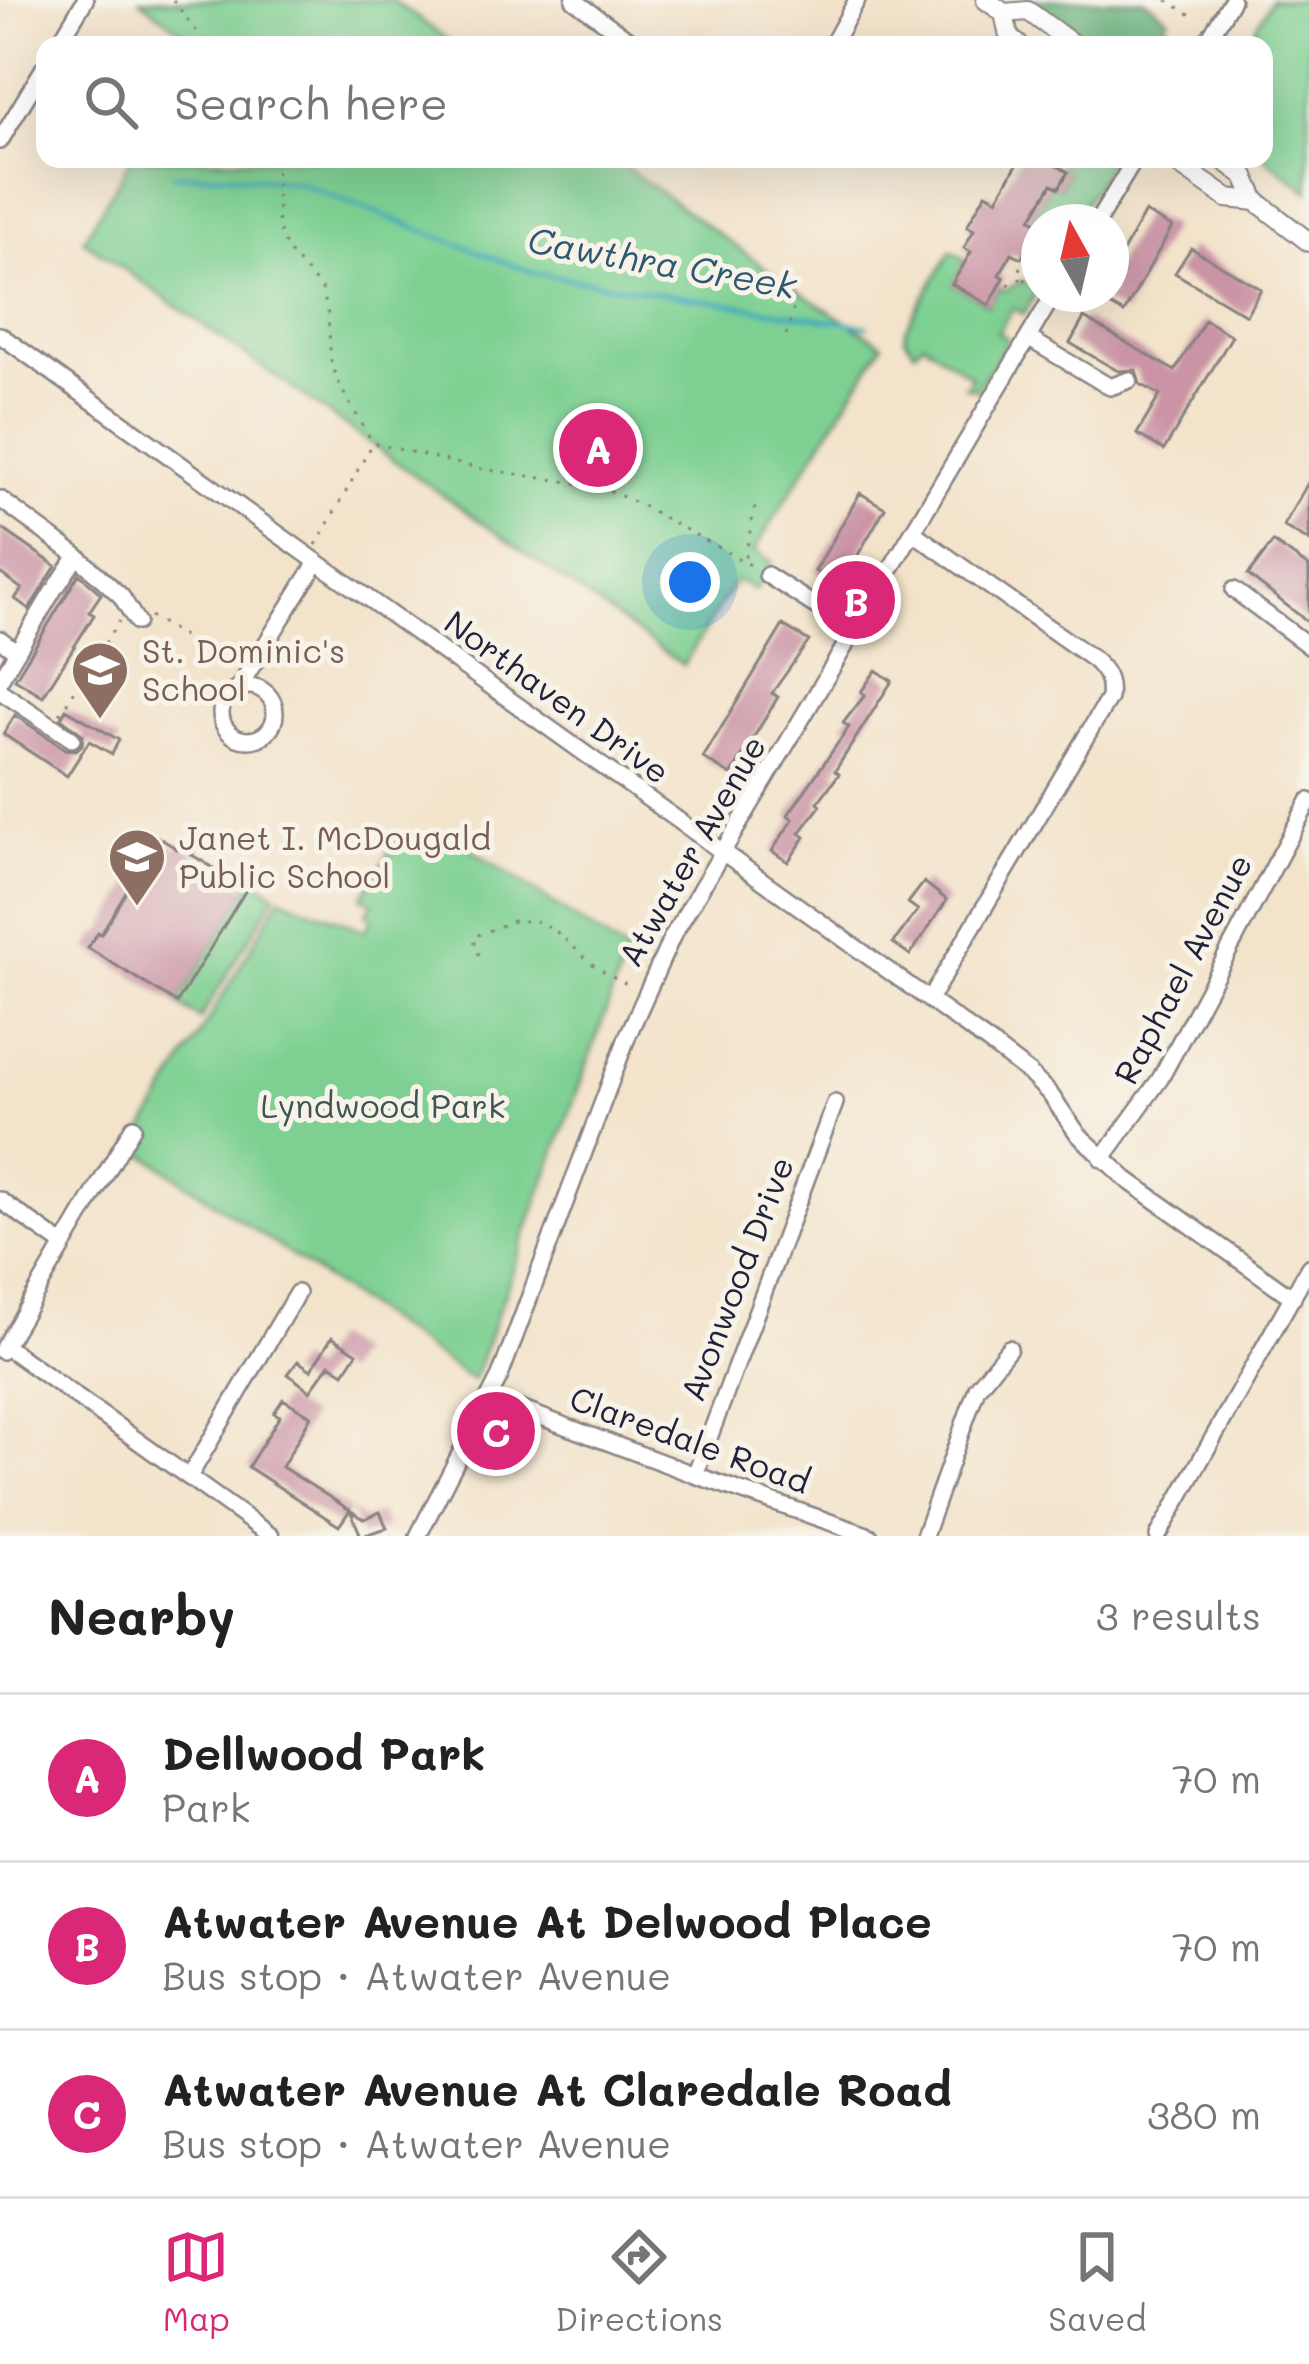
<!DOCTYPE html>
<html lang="en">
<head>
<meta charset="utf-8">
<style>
	:root { --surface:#fff; --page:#f2f2f2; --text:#222; --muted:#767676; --line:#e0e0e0; --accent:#db2777 }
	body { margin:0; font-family:Mali,sans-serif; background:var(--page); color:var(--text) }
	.compass { position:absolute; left:1021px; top:204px; width:108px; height:108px; border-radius:50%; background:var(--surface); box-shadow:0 12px 48px #0002; rotate:352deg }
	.you { position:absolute; left:690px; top:582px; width:42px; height:42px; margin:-30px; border:9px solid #fff; border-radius:50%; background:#1a73e8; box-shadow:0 0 0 18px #1a73e833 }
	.badge { display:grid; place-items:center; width:78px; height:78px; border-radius:50%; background:var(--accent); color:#fff; font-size:39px; font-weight:700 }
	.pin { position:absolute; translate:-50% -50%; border:6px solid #fff; box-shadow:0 3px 12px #0006 }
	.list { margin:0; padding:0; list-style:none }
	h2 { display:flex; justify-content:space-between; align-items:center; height:156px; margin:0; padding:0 48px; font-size:51px }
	h2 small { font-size:39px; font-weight:400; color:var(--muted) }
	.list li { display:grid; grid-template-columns:78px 1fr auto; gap:36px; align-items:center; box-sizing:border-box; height:168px; padding:0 48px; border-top:3px solid var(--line) }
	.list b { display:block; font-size:45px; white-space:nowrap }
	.list p { margin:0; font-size:39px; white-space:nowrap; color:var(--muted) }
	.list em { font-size:39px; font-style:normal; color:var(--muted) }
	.icon { flex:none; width:66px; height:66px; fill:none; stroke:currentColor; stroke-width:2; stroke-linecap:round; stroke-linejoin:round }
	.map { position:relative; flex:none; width:1309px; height:1536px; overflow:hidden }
	.search { position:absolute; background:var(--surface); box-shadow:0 12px 48px #0002; left:36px; right:36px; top:36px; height:132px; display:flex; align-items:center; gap:30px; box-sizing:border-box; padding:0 42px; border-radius:24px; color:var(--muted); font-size:45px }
	.sheet { height:660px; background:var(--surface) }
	nav { display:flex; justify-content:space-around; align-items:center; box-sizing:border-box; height:168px; border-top:3px solid var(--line); background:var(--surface); font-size:33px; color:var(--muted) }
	nav a { display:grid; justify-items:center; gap:6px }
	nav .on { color:var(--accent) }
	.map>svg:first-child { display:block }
	.green { fill:#7dd092; stroke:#507966; stroke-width:3 }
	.forest { fill:#66b27c; stroke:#446a5c; stroke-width:3 }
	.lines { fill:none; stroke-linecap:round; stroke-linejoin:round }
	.stream { stroke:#3da9bd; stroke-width:4.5 }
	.building { fill:#ca94a6 }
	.minor-casing { stroke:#8a8282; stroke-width:20 }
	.major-casing { stroke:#8a8282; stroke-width:22 }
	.path { stroke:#8a8282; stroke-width:3; stroke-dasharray:3 9; stroke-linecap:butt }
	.minor { stroke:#fff; stroke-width:15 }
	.major { stroke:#fff; stroke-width:18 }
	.labels { text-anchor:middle; stroke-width:10; stroke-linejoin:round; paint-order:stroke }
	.education-label { font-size:33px; fill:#785e54; stroke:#f7f3e8; text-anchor:start }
	.street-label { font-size:33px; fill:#22223b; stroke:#f7f3e8 }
	.park-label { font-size:33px; fill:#3d5655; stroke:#f7f3e8 }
	.water-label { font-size:36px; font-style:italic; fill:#2d586f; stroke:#f7f3e8 }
</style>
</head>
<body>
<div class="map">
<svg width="1309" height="1536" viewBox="0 0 1309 1536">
	<rect width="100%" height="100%" fill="#f7f3e8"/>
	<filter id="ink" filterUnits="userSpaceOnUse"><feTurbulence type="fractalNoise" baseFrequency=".00833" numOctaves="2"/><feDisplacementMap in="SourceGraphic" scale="24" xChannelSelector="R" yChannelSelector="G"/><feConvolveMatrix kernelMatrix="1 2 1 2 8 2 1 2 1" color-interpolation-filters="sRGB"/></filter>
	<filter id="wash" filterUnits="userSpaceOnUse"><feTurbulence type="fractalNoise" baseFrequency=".004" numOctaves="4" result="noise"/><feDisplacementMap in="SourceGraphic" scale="48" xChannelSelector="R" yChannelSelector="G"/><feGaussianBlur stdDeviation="2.7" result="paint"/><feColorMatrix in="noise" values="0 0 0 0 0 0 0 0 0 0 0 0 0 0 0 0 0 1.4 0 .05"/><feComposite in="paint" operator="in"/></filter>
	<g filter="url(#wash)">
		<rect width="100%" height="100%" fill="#f3e3ca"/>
		<path class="green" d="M140,0H392L455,45H199Z
			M1271,0H1309V192L1264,157V45H1246Z
			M131,159H614L799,292L883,344L754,551L772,562L756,590L736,580L683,665L83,240Z
			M1064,159H1110L1074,222L1039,223L1031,219L1052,184L1059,188L1068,173L1059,167Z
			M951,251L966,260L953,284L988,305L999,288L1004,291L1022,281L1031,284L1036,293L1024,314L1013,308L998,332L1008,339L977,389L965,387L972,377L923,342L915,351L905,338V329Z
			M459,841L627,953L473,1381L134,1147L281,896C310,913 336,915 364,931L373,918L366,913L373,903L362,897L388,855L390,844Z
			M253,879L276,894L200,1019L177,1003Z"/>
		<path class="forest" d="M1029,0H1145L1169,18L1155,45H1092Z"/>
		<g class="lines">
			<path class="stream" d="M174,175H230L298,183L534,273L867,326"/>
		</g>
		<g id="blocks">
			<path class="building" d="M1020,159H1046L1068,172L1059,188L1052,184L1031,219L1039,223V228L1021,258L1012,253L999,275L1004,278L989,305L952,284L971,252L964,248L974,230L967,226L986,193L997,199Z
				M1145,212L1172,227L1124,313L1090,294H1111V273Z
				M1191,248L1261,289L1246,315L1175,273Z
				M1084,318L1175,371L1205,320L1232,336L1164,450L1137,434L1160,395L1140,384L1136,370L1118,371L1070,343Z
				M1309,481V541L1283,526Z
				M860,493L885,508L840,586L815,571Z
				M0,527L56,566L29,609L15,599L22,589L0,573Z
				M1273,542L1309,567V623L1248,575Z
				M79,574L101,594L89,612L94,615L43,696L15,679Z
				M783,625L809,641L772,693L778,697L731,775L703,758Z
				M876,670L892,681L835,771L839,774L818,802L821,805L800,833L805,837L788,862L772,851L793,819L788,815L849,727L843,723L865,695L861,692Z
				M66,709L119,740L112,754L89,741L67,776L3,734L15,715L65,749L76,750L82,745L83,735L61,718Z
				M158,837L177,849L181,842L195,850L192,855L247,888L177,1003L88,948L98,932L101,934Z
				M924,882L947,900L910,955L893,943L918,910L908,903Z
				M332,1337L357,1353L344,1373L330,1364L310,1391L288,1374L298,1361L311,1370Z
				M283,1399L311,1416L282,1467L364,1519L380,1512L387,1528L361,1536L350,1510L339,1526L248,1467L280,1416L274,1413Z"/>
		</g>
	</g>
	<g filter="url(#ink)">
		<use href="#blocks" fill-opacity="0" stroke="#8a8282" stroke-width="3"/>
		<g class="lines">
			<defs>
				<path id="minor" d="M574,0L636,45
					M58,45L85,0
					M832,45L857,0
					M1205,45L1232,0
					M0,141L45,66
					M1097,222L1135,159
					M0,335L988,1042L1030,1074L1050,1094L1078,1134L1126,1179L1293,1298
					M1028,338L1110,387L1129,380
					M0,499L77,556L57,586
					M914,533L1093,659C1106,671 1111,680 1109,698L929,1000
					M77,556L121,596L137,622
					M767,575L856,632
					M1234,590L1309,646
					M0,639L17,652
					M0,680L53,591
					M221 713a27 27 0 1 1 54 0a27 27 0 1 1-54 0Z
					M239,687L317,562
					M0,691L72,739
					M1102,1159L1160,1079L1309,801
					M0,1200L62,1244
					M5,1346L271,1536
					M2,1351L133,1127
					M491,1398L695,1475L870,1536
					M695,1475L835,1103
					M189,1477L297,1293
					M418,1536L500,1376L628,1035L672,937L1054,294
					M924,1536L977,1388L1009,1348
					M1158,1536L1309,1267"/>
				<path id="major" d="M986,0L1004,13L1028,11L1074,45
					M1004,13L1009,37L1019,45
					M1171,159L1227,198L1256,201
					M1222,159L1245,176L1256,201L1309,242"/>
			</defs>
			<use href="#minor" class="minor-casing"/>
			<use href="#major" class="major-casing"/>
			<path class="path" d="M173,0L207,45
				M1167,0L1197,19
				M276,159L278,226L288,251L322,289L328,314L331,363L342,390L373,443L477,468L601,487L639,504L756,568
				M1024,279L1039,286
				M1008,285L1022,278L1019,257
				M786,335L794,307
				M316,545L373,443
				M745,557L755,506
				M150,616L205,649
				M60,714L119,621
				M479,955L473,937L513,921H535L552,928L596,967L632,987"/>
			<use href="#minor" class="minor"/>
			<use href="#major" class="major"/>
		</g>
	</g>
	<defs>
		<symbol id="school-pin" viewBox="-11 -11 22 30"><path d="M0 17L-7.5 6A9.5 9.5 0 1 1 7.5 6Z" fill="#8d6e63" stroke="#f7f3e8"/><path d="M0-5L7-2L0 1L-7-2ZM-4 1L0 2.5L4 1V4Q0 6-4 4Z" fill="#fff"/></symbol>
	</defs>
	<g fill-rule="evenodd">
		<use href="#school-pin" x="67" y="637" width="66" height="90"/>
		<use href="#school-pin" x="104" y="824" width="66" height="90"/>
	</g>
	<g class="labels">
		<g class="education-label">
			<text x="142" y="663">St. Dominic's<tspan x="142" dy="38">School</tspan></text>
			<text x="179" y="850">Janet I. McDougald<tspan x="179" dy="38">Public School</tspan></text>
		</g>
		<g class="street-label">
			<text transform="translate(557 697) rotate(36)" y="12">Northaven Drive</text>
			<text transform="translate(692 851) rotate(-60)" y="12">Atwater Avenue</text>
			<text transform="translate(1183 969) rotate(-62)" y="12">Raphael Avenue</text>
			<text transform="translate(737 1279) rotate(-69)" y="12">Avonwood Drive</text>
			<text transform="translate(690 1440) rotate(20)" y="12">Claredale Road</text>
		</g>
		<g class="park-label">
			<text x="383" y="1118">Lyndwood Park</text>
		</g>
		<g class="water-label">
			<text transform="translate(662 263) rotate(10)" y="13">Cawthra Creek</text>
		</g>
	</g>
</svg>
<svg class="compass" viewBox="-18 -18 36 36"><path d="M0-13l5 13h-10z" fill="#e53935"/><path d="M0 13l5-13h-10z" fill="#767676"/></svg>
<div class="you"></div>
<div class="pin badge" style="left:598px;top:448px">A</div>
<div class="pin badge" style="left:856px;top:600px">B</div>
<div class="pin badge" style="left:496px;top:1431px">C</div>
<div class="search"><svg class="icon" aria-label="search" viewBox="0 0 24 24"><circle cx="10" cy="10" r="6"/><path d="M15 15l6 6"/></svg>Search here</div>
</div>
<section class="sheet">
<h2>Nearby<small>3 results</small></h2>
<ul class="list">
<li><span class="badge">A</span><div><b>Dellwood Park</b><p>Park</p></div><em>70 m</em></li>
<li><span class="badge">B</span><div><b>Atwater Avenue At Delwood Place</b><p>Bus stop · Atwater Avenue</p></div><em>70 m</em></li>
<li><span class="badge">C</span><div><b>Atwater Avenue At Claredale Road</b><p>Bus stop · Atwater Avenue</p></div><em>380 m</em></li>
</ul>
</section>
<nav>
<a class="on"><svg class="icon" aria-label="map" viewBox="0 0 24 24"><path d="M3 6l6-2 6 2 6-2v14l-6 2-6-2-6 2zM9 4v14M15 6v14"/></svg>Map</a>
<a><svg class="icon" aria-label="directions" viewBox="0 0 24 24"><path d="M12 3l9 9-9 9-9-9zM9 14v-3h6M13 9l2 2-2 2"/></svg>Directions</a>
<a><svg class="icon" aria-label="saved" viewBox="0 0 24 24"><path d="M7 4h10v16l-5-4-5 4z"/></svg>Saved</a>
</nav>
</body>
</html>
